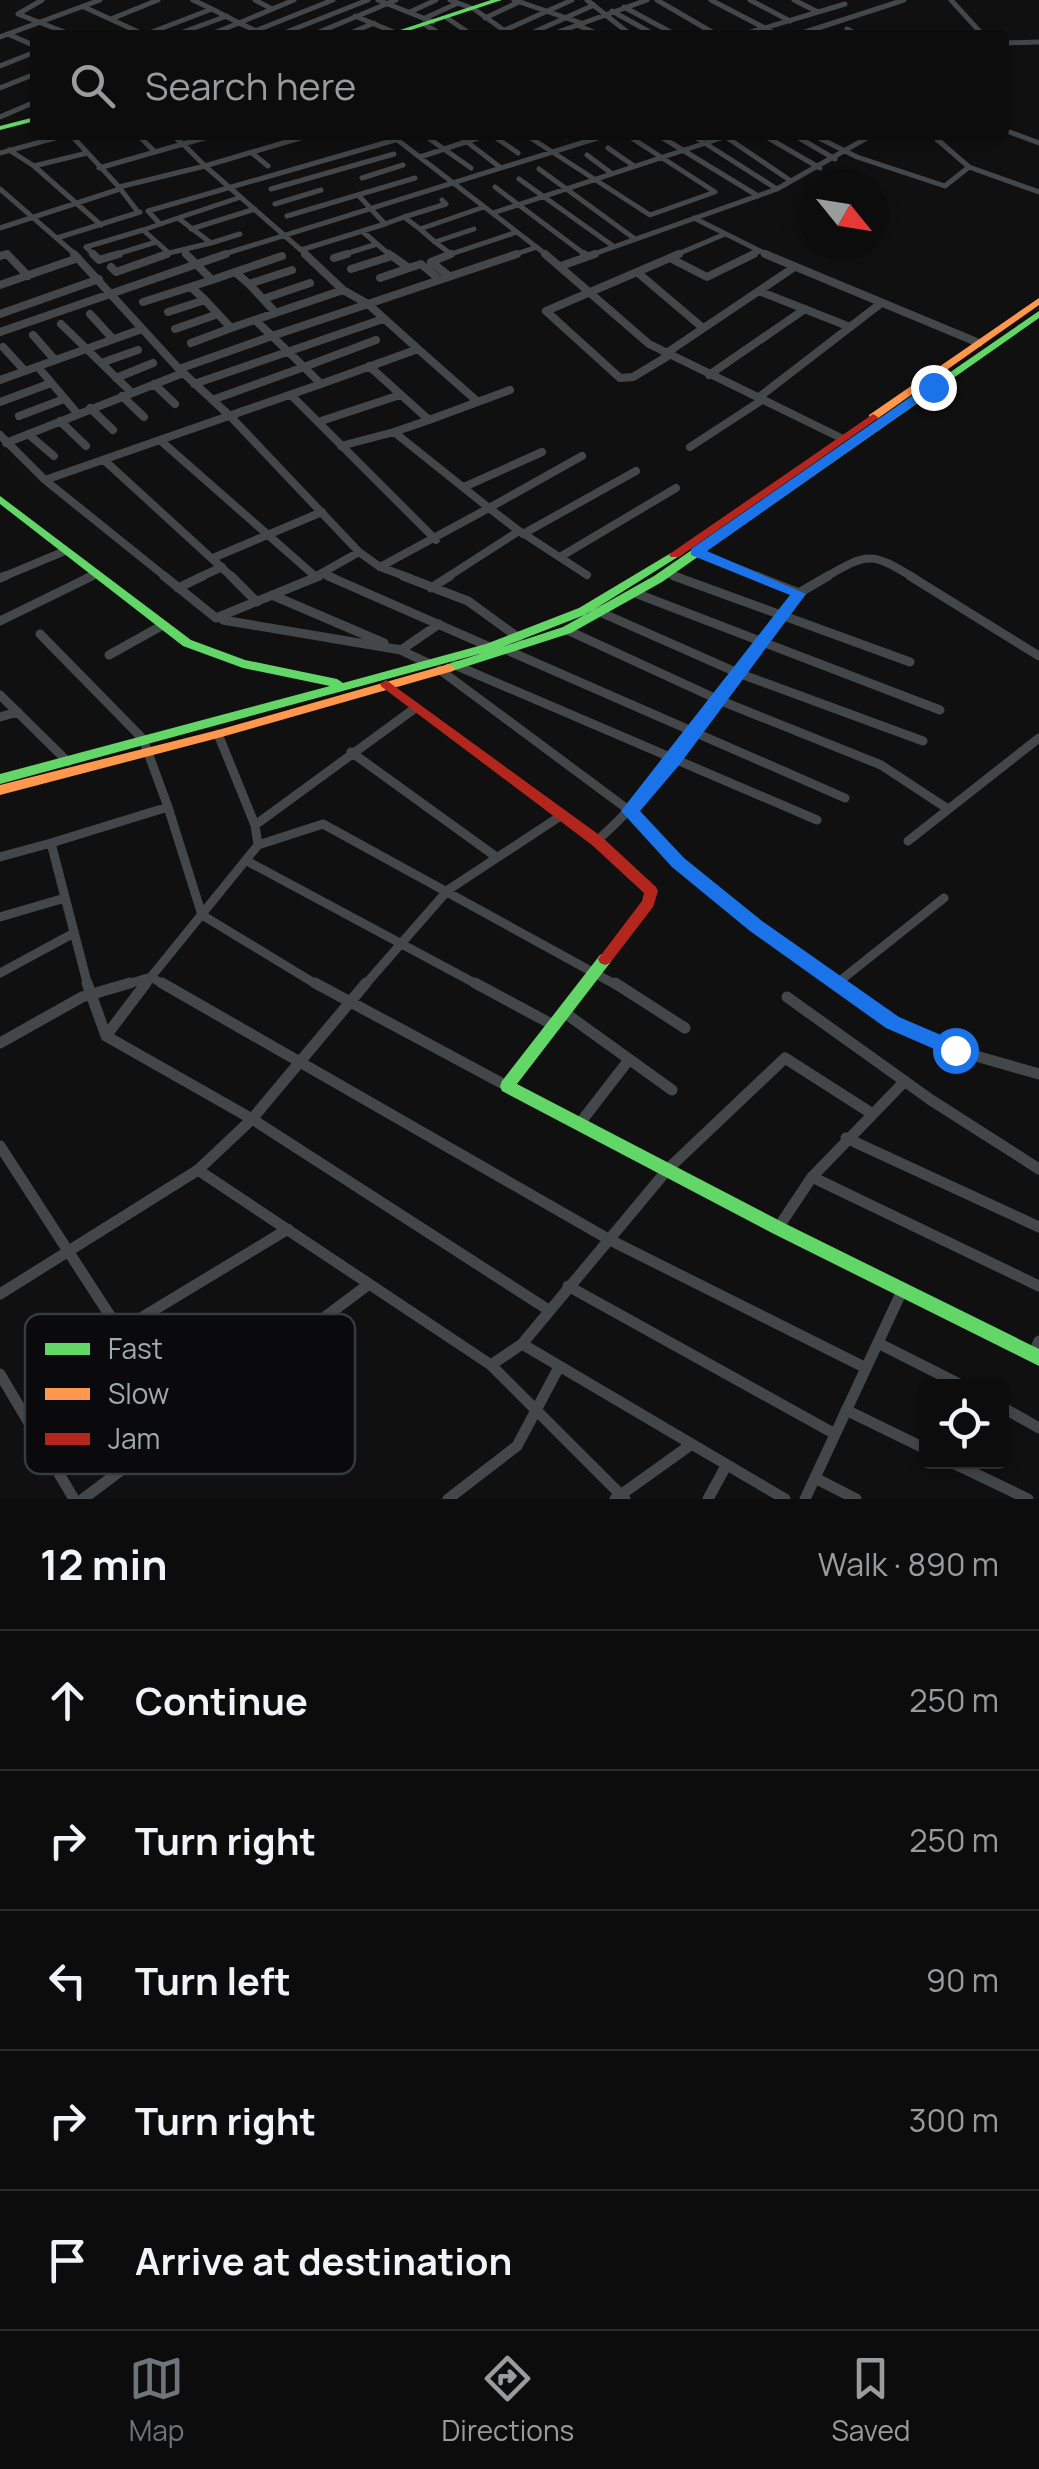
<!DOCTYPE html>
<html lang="en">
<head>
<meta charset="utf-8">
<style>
	:root { --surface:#0c0c0c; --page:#151515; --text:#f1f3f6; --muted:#9a9b9d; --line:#2c2c2d; --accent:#6d747a }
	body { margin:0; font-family:Manrope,sans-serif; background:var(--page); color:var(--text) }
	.controls { position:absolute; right:30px; bottom:30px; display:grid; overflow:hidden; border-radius:10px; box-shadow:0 5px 15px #0003 }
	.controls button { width:90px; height:90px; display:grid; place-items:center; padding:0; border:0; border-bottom:2px solid var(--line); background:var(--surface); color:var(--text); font:50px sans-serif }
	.compass { position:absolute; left:799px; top:170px; width:90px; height:90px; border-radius:50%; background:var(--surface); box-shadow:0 5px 15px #0003; rotate:120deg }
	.stop { position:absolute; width:30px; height:30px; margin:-22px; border:8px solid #1a73e8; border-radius:50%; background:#fff }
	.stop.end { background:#1a73e8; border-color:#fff; box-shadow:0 2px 10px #0008 }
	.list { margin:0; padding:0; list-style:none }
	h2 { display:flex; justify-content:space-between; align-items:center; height:130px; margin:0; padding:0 40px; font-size:42px }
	h2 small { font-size:32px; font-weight:400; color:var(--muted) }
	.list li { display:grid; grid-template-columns:65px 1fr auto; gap:30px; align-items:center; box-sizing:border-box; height:140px; padding:0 40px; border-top:2px solid var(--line) }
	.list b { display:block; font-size:38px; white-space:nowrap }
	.list em { font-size:32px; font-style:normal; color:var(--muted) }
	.icon { flex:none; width:55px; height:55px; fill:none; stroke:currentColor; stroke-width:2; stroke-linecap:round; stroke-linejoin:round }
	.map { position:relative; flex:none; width:1039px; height:1499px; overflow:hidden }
	.search { position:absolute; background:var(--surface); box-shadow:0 5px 15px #0003; left:30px; right:30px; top:30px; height:110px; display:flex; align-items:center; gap:25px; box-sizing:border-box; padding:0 35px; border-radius:10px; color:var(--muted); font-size:38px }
	.sheet { height:830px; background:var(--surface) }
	nav { display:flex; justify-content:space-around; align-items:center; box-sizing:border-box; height:140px; border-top:2px solid var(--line); background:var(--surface); font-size:28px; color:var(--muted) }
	nav a { display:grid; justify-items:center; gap:5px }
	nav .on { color:var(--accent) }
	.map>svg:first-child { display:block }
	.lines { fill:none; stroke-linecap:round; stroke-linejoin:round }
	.street-far3 { stroke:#444749; stroke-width:5 }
	.street-far2 { stroke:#444749; stroke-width:8 }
	.street-far1 { stroke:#444749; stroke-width:9 }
	.street { stroke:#444749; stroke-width:11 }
	.fast { fill:#63d668; fill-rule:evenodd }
	.slow { fill:#ff974d; fill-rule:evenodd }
	.jam { fill:#b3261e; fill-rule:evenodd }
	.route { fill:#1a73e8 }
	.key { fill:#0a0a0c; stroke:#373a3e; stroke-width:2.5 }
	.key-label { font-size:28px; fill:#9faab3 }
</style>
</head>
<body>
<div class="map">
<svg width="1039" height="1499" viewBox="0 0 1039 1499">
	<rect width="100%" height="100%" fill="#101010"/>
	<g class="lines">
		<path class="street-far3" d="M42,0L18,14L72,35
			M193,0L212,9
			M255,0L272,9
			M378,0L433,22
			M450,0L474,9L505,31
			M514,0L581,23
			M587,0L631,35
			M657,0L717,35
			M711,0L778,35
			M750,0L790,21
			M794,0L818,12
			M951,0L983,35
			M84,7L145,35
			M624,7L676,35
			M612,11L655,35
			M410,12L436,0
			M355,16L396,33
			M425,18L458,3
			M447,18L472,35
			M485,18L521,1
			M111,19L158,0
			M424,24L442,35
			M577,25L601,35
			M847,29L858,35
			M534,32L594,5
			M8,34L35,46
			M144,35L212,9L239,23
			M175,35L227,16
			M209,35L239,23
			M245,35L333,0
			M265,35L239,23L294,0
			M279,35L368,0
			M312,35L396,0
			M346,35L374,23
			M494,35L572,0
			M550,35L647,0
			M741,35L845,4
			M796,35L904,0
			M0,37L100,0
			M1004,43L1039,42
			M0,66L35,52
			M0,88L35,74
			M0,117L35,102
			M1004,130L1039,143
			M71,135L119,187
			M138,135L154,151
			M172,135L183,144L215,135
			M310,135L205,166L301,250L385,224
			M391,135L548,256
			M424,135L471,168
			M458,135L501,168
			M492,135L518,153
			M526,135L650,215L715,192L627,135
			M562,135L566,138
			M658,135L758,196
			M692,135L777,189
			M723,135L791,181
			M763,135L820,168
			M794,135L835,159
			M813,135L857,157L945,186L969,167L932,135
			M608,148L634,166
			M9,150L34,166L101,225
			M0,153L66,135
			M252,153L268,166
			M587,155L611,173
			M420,157L487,135
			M34,166L87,153
			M969,167L1039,192
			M99,168L183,144L205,166
			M539,169L635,239
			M362,178L403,165
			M519,179L613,246
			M495,187L587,256
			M0,189L77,256
			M271,189L394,154
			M359,196L385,224L404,217
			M275,204L321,190
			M138,212L119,187L205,166
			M493,213L730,135
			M287,216L415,178
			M178,218L211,243L169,253L143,230Z
			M178,218L241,197
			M694,218L770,256
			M160,224L148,211L395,140
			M0,228L120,189
			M191,229L255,209
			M420,229L404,217L446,204L442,200
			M474,229L435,242L451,254L517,232
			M57,238L140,212
			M435,242L420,229L484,207
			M211,243L240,234
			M377,244L391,256
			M301,250L308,256
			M183,251L188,256
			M0,256H9
			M95,256L86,247L143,230
			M111,256L156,242
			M160,256L169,253
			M218,256L607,135
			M339,256L377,244L362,231
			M445,256L451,254
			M510,256L537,247
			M588,256L777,189L872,135
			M673,256L725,234
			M749,256L760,251"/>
		<path class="street-far2" d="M74,254L179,369L272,336L255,320
			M93,254L99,260L119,254
			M186,254L212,280L235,272
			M305,254L343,290L368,304
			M545,254L649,344L841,438
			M584,254L587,256
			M765,254L979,343
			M0,256L7,254L28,276
			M334,258L347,254
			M670,258L707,277L754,254
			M561,266L595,254
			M111,267L116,272L167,254
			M409,268L421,264L439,279
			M351,269L392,256L389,254
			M637,272L703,328
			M449,276L431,262L451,254
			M380,278L409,268L392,256
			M249,284L235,272L282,256
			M0,285L78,258
			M759,291L850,327
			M263,299L249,284L292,270
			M143,302L212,280
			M168,312L205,300L191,287
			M275,312L263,299L310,283
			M0,314L99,279
			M90,314L113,339
			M61,324L132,393
			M231,328L343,290
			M175,329L218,314L205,300
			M0,332L226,254
			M33,335L55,360
			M376,340L304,367L321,384L418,349L368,304L517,254
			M191,343L231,328L218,314
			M3,347L25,371
			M418,349L478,402
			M665,354L793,268
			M668,356L633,377L620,378L546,311L679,254
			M101,363L138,350
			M369,366L429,420L394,432
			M38,367L77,413
			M179,369L231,417L359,552
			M709,375L805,309
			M116,378L153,363
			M0,380L142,329
			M154,384L175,404
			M194,384L383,319
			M291,395L436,540
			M122,396L144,417
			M758,398L880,304
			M212,400L304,367L272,336L368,304
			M0,402L51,383
			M90,408L113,430
			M19,416L64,399
			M429,420L510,390
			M60,421L86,446
			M318,422L400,395
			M28,434L54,456
			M0,435L45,480L167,578
			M161,441L316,577
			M6,443L183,373
			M341,446L394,432L489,508L380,567
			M690,447L762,400
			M104,460L233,578
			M45,480L321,384
			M464,487L542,452
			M521,532L587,575
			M523,534L636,471
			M696,552L762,578
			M560,557L676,488
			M213,558L322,512
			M666,573L681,578
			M324,574L334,578
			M0,578L65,551
			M87,578L96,574
			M198,578L222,567
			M313,578L359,552L380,567L410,578
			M446,578L519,531L489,508L582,456
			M824,578C868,553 870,551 914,578"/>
		<path class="street-far1" d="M164,576L216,618L319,576
			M231,576L257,602
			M328,576L490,647
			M403,576L468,601L519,638
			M674,576L910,662
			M756,576L799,593
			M910,576L1039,656
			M0,578L5,576
			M178,588L203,576
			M431,588L450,576
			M635,593L940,710
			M272,595L384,643
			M602,613L738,673L923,741
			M223,620L401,650L439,624
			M0,621L92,576
			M567,630L719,700L881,765L948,809
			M40,634L143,739L168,807L51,843L88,986
			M398,649L428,663
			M509,651L845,798
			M109,655L163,625
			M455,665L817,820
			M440,670L630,811L678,863L756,926L840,986
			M0,695L68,762
			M0,717L18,712
			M351,752L495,856
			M168,807L202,915L319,986
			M255,825L414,709
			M597,841C676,769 735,678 799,593L828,576
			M908,841L1039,738
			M258,845L323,824L618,986
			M0,857L51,843
			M247,861L480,986
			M0,917L65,898
			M0,973L74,933
			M836,984L944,898
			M121,986L151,977L258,845L255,825L218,734
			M144,986L151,977L166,986
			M364,986L448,890L562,815"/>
		<path class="street" d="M87,983L106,1036L252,1119L547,1309
			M162,983L610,1240L866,1368
			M315,983L507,1086
			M475,983L555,1026
			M615,983L685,1028
			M836,983L892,1023L955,1050L1039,1074
			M787,997L931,1100L1039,1169
			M565,1013L672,1090
			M106,1036L146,983
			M0,1043L82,997L130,983
			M580,1123L628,1061
			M846,1138L1039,1227
			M0,1146L118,1328L126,1327L288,1229
			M198,1170L491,1365L522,1344L668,1169L785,1058L871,1113
			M812,1177L1039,1286
			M778,1228L812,1177L905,1081
			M568,1286L835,1434
			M0,1294L198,1170L252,1119L366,983
			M878,1343L963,1386
			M522,1344L785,1499
			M1033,1355L1039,1341
			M491,1365L625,1499
			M0,1374L74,1499
			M1002,1407L1039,1428
			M846,1410L926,1449
			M951,1462L1028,1499
			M815,1478L856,1499
			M83,1499L369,1284
			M448,1499L517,1446L559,1367
			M615,1499L689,1446
			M708,1499L726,1466
			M805,1499L902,1291"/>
		<path class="fast" d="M491,0H502L396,35H385Z
			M35,117V121L0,130V126Z
			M1039,311V318L662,582L571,633L449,672L443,668L445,665L483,653L0,784V774L330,686L243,668L183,646L0,504V496L191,640L245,660L337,679L343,683L486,644L579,608L671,553H679L681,555L587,614L502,647L563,627L654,576Z
			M605,953L610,955L612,959L610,963L517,1084L784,1223L1039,1349V1366L772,1233L502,1091L500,1086L502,1081L600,955Z"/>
		<path class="slow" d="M1039,298V305L877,419H869V415Z
			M449,664L455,668L453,671L218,738L0,795V785L218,730Z"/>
		<path class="jam" d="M873,414L878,417L877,419L679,557H671L669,555L671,553Z
			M386,680L602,837L656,887L658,891L653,907L610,963L605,965L600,963L598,959L642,901L644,893L592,845L382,687L380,684Z"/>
	</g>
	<path class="route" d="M929,384L940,387L707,551L806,594L680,764L640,811L684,858L762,921L899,1017L962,1044V1056L955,1058L886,1028L750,931L672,867L621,811L790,595L691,555V549Z"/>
	<rect x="25" y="1314" width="330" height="160" rx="15" class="key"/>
	<rect x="45" y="1343" width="45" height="12" fill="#63d668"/>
	<rect x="45" y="1388" width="45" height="12" fill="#ff974d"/>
	<rect x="45" y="1433" width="45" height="12" fill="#b3261e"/>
	<g class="key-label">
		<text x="108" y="1359">Fast</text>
		<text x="108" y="1404">Slow</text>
		<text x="108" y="1449">Jam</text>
	</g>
</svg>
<div class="controls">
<button><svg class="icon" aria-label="locate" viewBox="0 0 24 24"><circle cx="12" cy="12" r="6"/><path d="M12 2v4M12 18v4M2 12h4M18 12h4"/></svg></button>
</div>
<svg class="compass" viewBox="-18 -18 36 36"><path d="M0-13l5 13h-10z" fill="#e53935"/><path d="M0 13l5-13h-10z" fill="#9a9b9d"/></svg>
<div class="stop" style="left:955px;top:1050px"></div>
<div class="stop end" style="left:933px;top:387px"></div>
<div class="search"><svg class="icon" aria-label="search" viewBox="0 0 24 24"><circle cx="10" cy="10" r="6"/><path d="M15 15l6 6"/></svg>Search here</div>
</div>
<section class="sheet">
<h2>12 min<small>Walk · 890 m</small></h2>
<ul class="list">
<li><svg class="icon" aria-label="ahead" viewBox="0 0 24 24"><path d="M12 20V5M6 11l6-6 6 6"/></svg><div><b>Continue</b></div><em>250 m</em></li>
<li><svg class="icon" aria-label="right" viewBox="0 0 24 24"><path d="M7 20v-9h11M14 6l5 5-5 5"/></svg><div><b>Turn right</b></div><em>250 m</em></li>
<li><svg class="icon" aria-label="left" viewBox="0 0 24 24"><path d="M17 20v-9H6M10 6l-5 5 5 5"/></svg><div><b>Turn left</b></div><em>90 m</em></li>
<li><svg class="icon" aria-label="right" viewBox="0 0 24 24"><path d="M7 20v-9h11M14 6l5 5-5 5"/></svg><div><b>Turn right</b></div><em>300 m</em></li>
<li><svg class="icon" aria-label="arrive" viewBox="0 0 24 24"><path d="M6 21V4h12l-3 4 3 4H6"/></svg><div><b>Arrive at destination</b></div></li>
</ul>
</section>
<nav>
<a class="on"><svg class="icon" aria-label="map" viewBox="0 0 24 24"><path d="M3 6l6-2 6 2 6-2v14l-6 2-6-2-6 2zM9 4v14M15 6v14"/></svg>Map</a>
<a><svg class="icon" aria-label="directions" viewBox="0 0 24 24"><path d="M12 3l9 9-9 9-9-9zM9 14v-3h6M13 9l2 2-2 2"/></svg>Directions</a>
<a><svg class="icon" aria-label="saved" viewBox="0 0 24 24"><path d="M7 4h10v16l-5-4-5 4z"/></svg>Saved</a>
</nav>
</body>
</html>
